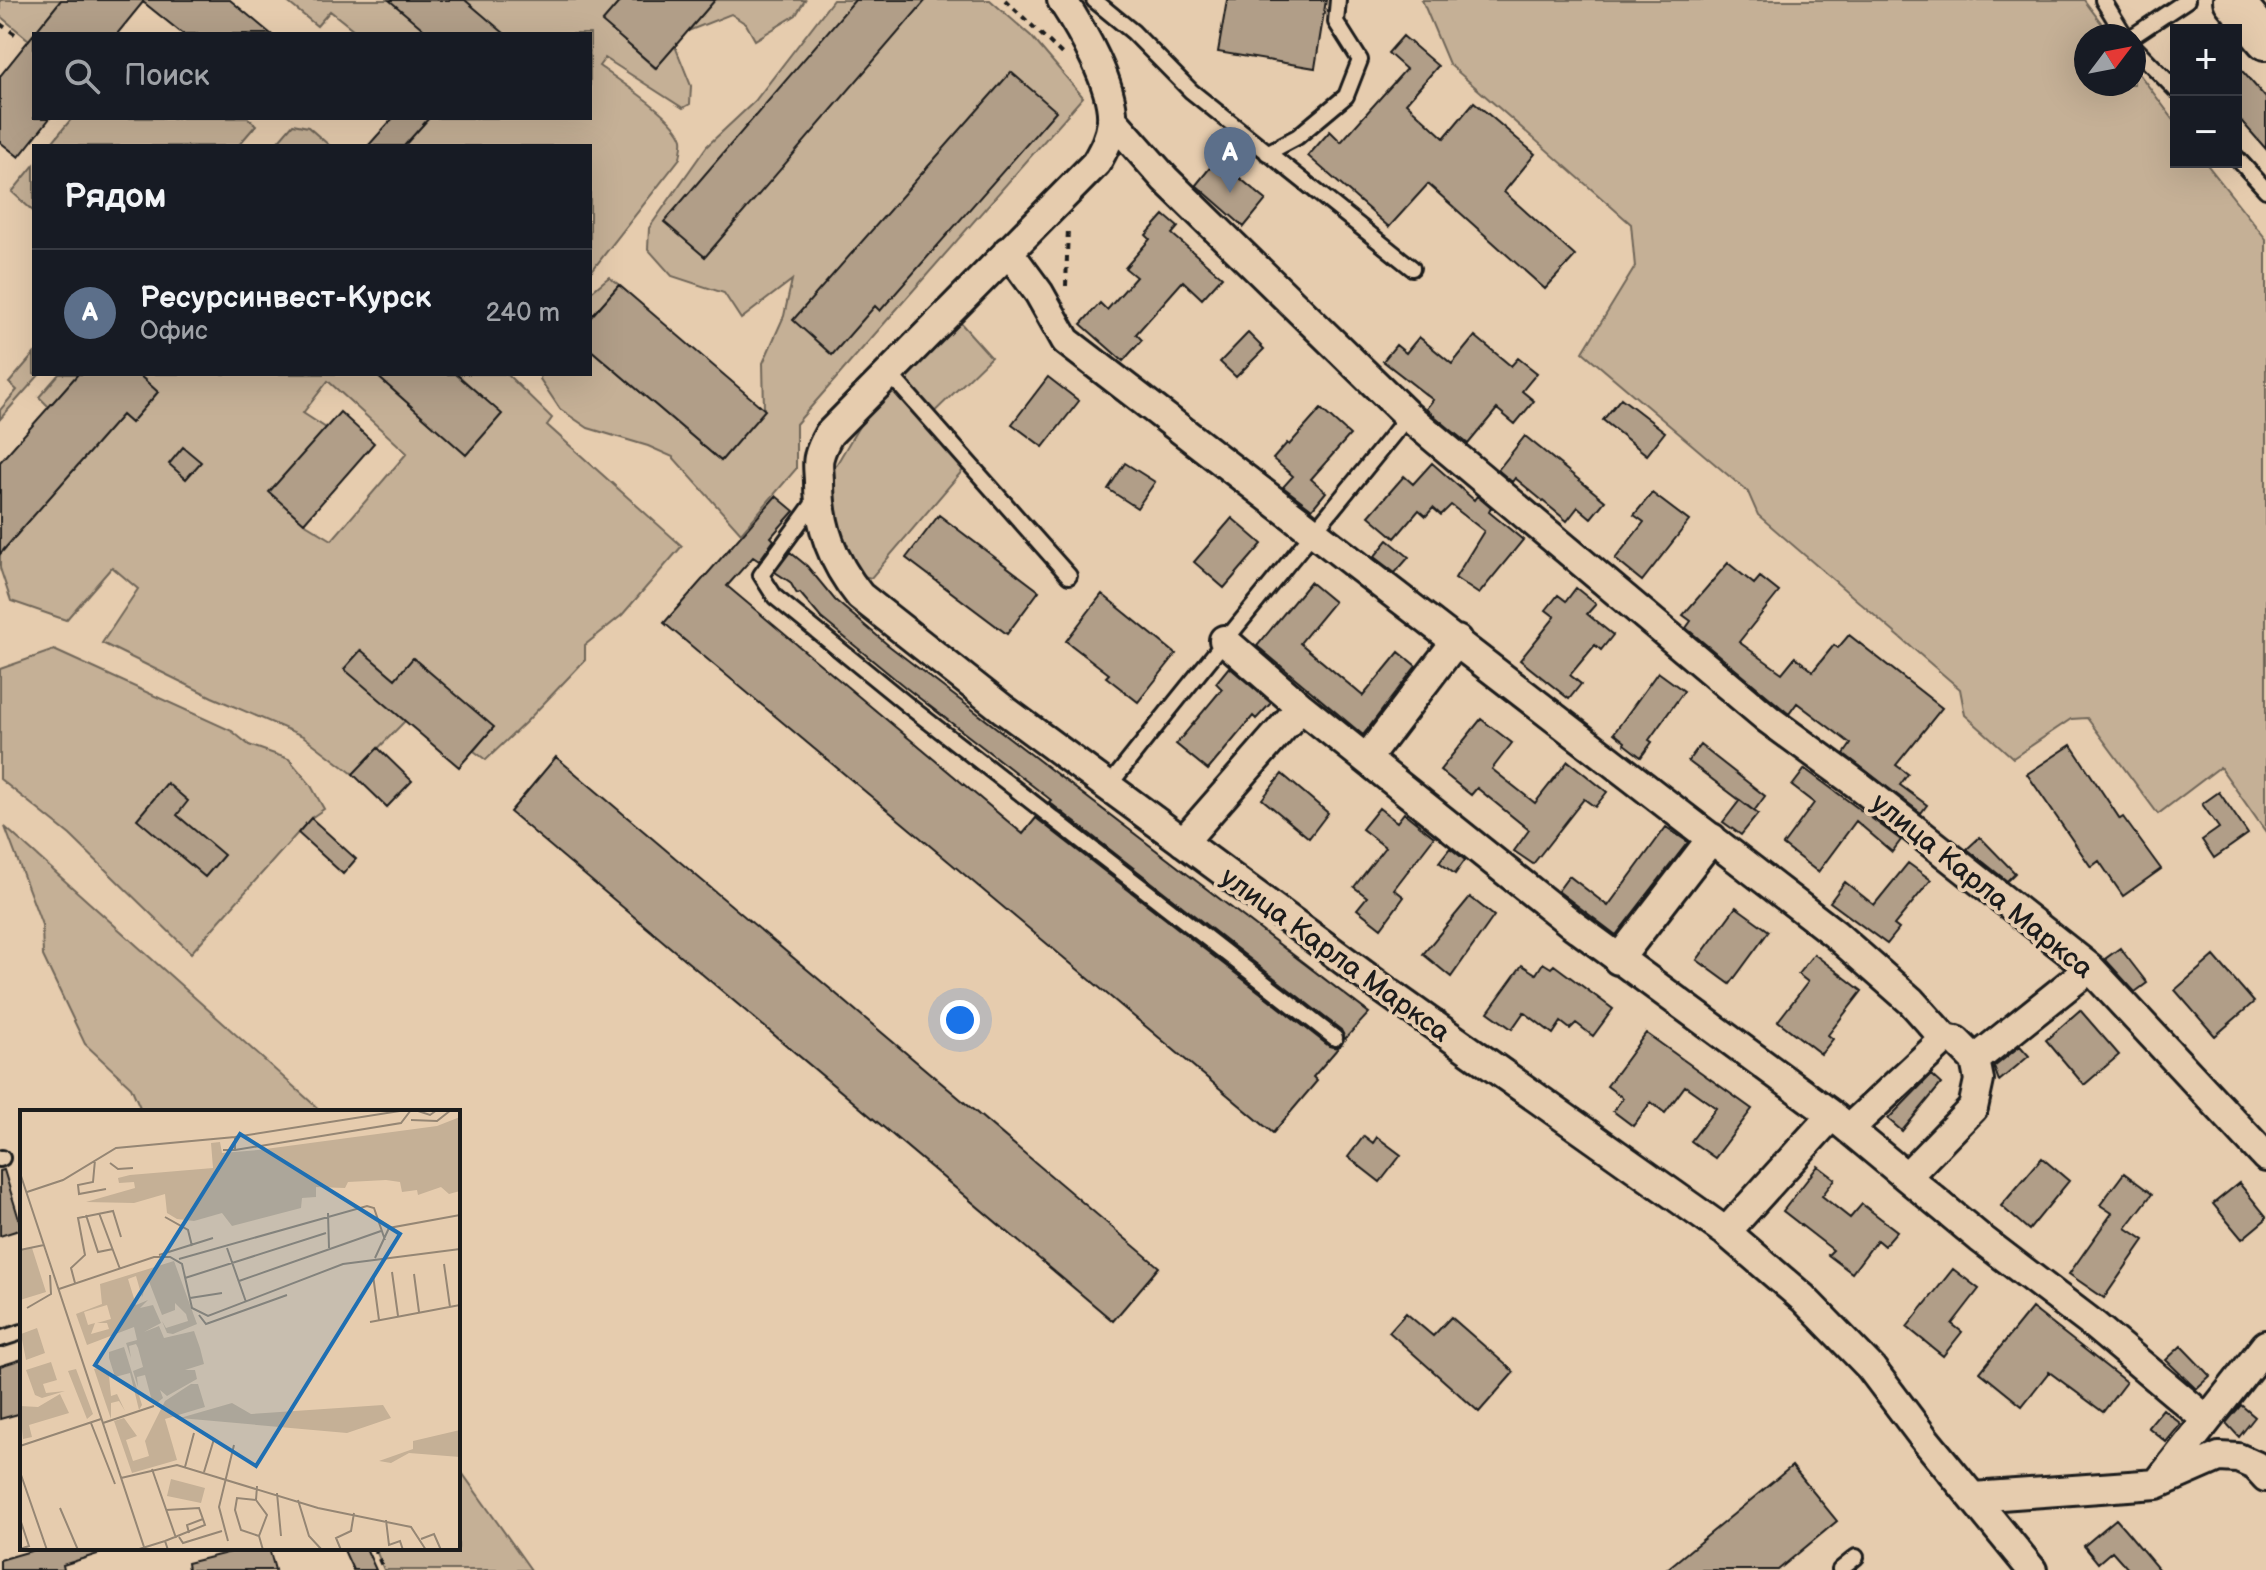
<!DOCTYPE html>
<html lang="ru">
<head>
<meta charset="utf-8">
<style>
	:root { --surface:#171b24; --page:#242831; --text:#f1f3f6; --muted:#9ea1a6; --line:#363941; --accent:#1f6fb2 }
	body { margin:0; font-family:"Balsamiq Sans",sans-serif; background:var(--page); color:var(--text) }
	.controls { position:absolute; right:24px; top:24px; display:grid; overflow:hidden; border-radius:0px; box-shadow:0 8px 32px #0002 }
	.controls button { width:72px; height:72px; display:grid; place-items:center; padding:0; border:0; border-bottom:2px solid var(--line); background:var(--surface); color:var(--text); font:40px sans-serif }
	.compass { position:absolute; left:2074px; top:24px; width:72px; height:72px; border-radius:50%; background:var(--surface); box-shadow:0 8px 32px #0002; rotate:58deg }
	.you { position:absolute; left:960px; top:1020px; width:28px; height:28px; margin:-20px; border:6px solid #fff; border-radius:50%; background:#1a73e8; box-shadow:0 0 0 12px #1a73e833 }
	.badge { display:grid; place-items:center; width:52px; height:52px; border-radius:50%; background:var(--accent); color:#fff; font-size:26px; font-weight:700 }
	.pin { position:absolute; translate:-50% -66px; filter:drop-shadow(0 2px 4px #0008) }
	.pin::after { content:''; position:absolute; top:42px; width:28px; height:24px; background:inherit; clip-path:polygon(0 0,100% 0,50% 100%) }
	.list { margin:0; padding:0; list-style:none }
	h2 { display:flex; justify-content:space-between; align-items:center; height:104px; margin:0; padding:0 32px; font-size:34px }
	h2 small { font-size:26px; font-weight:400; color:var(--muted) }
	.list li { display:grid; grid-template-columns:52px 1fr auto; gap:24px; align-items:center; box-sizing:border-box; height:128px; padding:0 32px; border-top:2px solid var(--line) }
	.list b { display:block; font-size:30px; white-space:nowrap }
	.list p { margin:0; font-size:26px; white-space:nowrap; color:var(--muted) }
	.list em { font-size:26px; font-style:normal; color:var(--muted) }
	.icon { flex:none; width:44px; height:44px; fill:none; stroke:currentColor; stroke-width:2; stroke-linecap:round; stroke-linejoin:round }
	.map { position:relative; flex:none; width:2266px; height:1570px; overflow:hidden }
	.search { position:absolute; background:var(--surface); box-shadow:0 8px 32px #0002; left:32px; top:32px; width:560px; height:88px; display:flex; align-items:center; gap:20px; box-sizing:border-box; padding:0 28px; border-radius:0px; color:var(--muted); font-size:30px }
	.panel { position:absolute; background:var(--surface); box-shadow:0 8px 32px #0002; left:32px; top:144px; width:560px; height:232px; border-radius:0px }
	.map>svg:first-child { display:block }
	.green { fill:#c5b096; stroke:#706659; stroke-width:2; fill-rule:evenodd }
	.building { fill:#b19e88; stroke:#1c1c1c; stroke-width:2 }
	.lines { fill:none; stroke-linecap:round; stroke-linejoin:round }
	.lane-casing { stroke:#1c1c1c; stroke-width:20 }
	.street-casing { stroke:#1c1c1c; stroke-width:34 }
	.secondary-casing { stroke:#1c1c1c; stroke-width:44 }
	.path { stroke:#1c1c1c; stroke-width:4; stroke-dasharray:6 6; stroke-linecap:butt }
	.lane { stroke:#e6ccae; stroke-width:14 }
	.street { stroke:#e6ccae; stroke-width:28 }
	.secondary { stroke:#e6ccae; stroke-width:38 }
	.labels { text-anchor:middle; stroke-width:8; stroke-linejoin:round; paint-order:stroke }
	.street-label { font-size:28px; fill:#1c1c1c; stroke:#e6ccae }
	.inset-road { fill:none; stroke:#958674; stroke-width:2 }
	.view { fill:#1f6fb2; fill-opacity:0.15; stroke:#1f6fb2; stroke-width:4 }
	.inset-edge { fill:none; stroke:#1c1c1c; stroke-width:4 }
</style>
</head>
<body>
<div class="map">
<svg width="2266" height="1570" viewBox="0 0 2266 1570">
	<rect width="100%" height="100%" fill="#e6ccae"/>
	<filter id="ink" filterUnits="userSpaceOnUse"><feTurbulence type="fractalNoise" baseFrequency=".0125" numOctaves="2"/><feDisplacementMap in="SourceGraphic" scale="16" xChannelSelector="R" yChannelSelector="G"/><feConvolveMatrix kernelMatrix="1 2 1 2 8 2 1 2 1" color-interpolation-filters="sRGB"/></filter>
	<g filter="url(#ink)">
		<path class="green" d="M0,0H61L29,40L0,16Z
			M285,0H621L603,22L655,68L675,46L691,86L690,104L683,108L605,58L599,66C618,80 676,117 682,139C683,145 681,152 680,158L590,273V146H404L429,118H590V34H359L330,11L317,26Z
			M715,0H805L796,15L755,40L746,24L731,14L688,31Z
			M833,0H990L1031,36L1083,97L796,424V469L741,533L673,457L648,446L588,428L560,409L540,379L541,374H590V349L721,461L764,410L763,363L784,316L792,280L741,319L724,293L672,276L648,249L649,228L707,146L755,101Z
			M1422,0H2084L2111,36H2086V84H2134V67L2176,123V162H2205L2266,239V832L2220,767L2158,814L2087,718L2071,719L2013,758L1965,715L1960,689L1758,515L1748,492L1583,352L1635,267L1631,224L1449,64Z
			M72,118H248L256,125L238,146H49Z
			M293,124L308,127L330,146H274Z
			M34,165V212L12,192Z
			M609,277L619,285L590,318V293Z
			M958,320L991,357L924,422L963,470L871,578L855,574L829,514L832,472L861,423L905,373Z
			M34,354V374H40L0,419V410L17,390L9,383Z
			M59,374H78L49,407L39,397Z
			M138,374H375L466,454L501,414L457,374H507L552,418L547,425L682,546L622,615L585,645V660L527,721L486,760L474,751L493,727L395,679L360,650L345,669L405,721L353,774L303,736L212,697L102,643L138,589L112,567L66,620L11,601L0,568V554L122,415L131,423L158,392ZM328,381L407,453L332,540L304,523L326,428L303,413Z
			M54,650L232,731L249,745L289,759L310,784L324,809L311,818L191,953L70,835L0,779V669Z
			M5,827L322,1112H142L131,1087L85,1044L43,956L42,925Z
			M458,1467L531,1570H384L375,1548H458Z"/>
		<path class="building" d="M61,0H230L271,34H183L143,2L117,34H34V118H50L19,157L0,142V76Z
			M389,0H465L505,34H429Z
			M621,0H715L656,68L602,22Z
			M855,0H926L705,257L664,222Z
			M1227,0H1326L1315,68L1218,52Z
			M1403,36L1438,66L1406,103L1444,138L1474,102L1535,154L1504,192L1575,256L1545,289L1428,184L1389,227L1308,156L1330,131L1341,142L1406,69L1388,53Z
			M2236,64L2266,98V149L2236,115Z
			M1011,72L1056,111L880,311L875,306L832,355L793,320Z
			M393,118H429L404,146H368Z
			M1217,159L1266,200L1244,227L1196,185Z
			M1164,215L1178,227L1172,234L1222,277L1202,299L1183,281L1136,334L1142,340L1123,361L1081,324L1100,303L1107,310L1136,277L1125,268L1150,239L1146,235Z
			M619,285L765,410L721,461L590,349V318Z
			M1248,333L1264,349L1236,377L1220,362Z
			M1475,336L1511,366L1518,358L1537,373L1522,391L1534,401L1515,424L1497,409L1468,444L1426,409L1433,400L1383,361L1396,345L1406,353L1419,337L1452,364Z
			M78,374H138L158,392L131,423L122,415L0,554V462Z
			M375,374H456L502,414L466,455Z
			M1048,377L1079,401L1043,447L1012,424Z
			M1621,398L1665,432L1647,455L1603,420Z
			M1321,409L1350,435L1311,479L1326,492L1312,509L1283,487L1293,476L1273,459L1287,443L1289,445Z
			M340,412L374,443L304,523L269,492Z
			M1525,436L1605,501L1591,518L1578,507L1567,521L1515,478L1512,482L1498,470Z
			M183,447L201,462L186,479L169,464Z
			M1125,463L1155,482L1137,508L1108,489Z
			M1432,463L1474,500L1477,496L1491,508L1489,512L1523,540L1479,594L1455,578L1484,531L1451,505L1441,515L1433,508L1426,516L1419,510L1395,538L1369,516L1404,476L1413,484Z
			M1652,493L1689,521L1642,581L1615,559L1644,522L1634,515Z
			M776,496L794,511L771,537L774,540L759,561L753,557L727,586L1023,834L1036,818L1329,1046L1338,1048L1313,1077L1317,1081L1273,1133L664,623Z
			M939,515L1039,591L1007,634L906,558Z
			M1232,518L1262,544L1224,588L1194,562Z
			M1388,540L1409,557L1395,573L1374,557Z
			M790,552L807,566L835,600L888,645L1369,1013L1345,1039L1341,1030L1049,802L1051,800L905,687L821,618L800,593L797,594L790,582L775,572Z
			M1728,563L1754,584L1760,577L1779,592L1739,642L1782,673L1795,657L1813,671L1834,645L1838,648L1849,635L1942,708L1896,765L1908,774L1900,785L1927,805L1921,813L1844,754L1851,744L1797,703L1789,714L1686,628L1691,621L1683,615Z
			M1310,582L1334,602L1300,643L1363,696L1399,652L1416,666L1363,735L1257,646Z
			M1576,588L1596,604L1587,614L1613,635L1601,650L1595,645L1570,675L1581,684L1569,699L1520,660L1555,617L1546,610L1558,595L1566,601Z
			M1102,594L1176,654L1138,702L1106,677L1109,674L1066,641Z
			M361,650L395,679L413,658L494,727L459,767L344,669Z
			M1229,667L1271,703L1256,719L1253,716L1208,770L1176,744L1222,689L1216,683Z
			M1658,672L1684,691L1649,740L1652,742L1641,757L1624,744L1625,742L1614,733Z
			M1481,719L1512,743L1492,769L1535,803L1568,761L1607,792L1595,807L1584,799L1533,864L1514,851L1529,830L1477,788L1471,795L1440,770Z
			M1700,745L1765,796L1754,811L1688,761Z
			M2071,745L2120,819L2123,817L2161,869L2123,896L2099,861L2091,867L2027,774Z
			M378,748L412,781L387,807L353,774Z
			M556,757L1159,1267L1113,1321L510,812Z
			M1805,769L1901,840L1892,852L1856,821L1818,872L1783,845L1814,803L1792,786Z
			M1282,774L1328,813L1309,838L1262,799Z
			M167,783L188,801L177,815L224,855L205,877L137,819Z
			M2219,792L2248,834L2214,858L2202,840L2219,828L2202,804Z
			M1740,800L1758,814L1741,835L1723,822Z
			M1379,808L1397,822L1404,813L1434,837L1394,889L1404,897L1381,928L1357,909L1367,897L1354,887L1385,847L1362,829Z
			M311,818L356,859L343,874L298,833Z
			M1666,827L1688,842L1616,935L1558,891L1569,876L1608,906Z
			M1980,837L2015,873L2007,881L1967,849Z
			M1450,848L1465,860L1455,874L1439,862Z
			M1908,863L1931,880L1894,925L1899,929L1887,944L1830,902L1845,882L1874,905Z
			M1470,897L1494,916L1451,977L1423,954Z
			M1736,907L1769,931L1730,984L1697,960Z
			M2120,948L2147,983L2135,992L2105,959Z
			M1814,954L1862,991L1828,1035L1833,1039L1821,1054L1778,1021L1808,982L1798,974Z
			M2214,956L2254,1002L2215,1036L2175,990Z
			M1543,963L1551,968L1554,965L1613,1009L1593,1036L1576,1023L1570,1029L1561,1022L1553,1034L1524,1012L1512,1029L1488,1012L1522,965L1536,974Z
			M2080,1010L2119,1055L2084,1085L2046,1040Z
			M1646,1033L1752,1109L1715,1158L1691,1141L1716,1108L1685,1086L1665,1113L1651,1102L1633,1126L1613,1111L1623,1098L1607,1086Z
			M2020,1046L2029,1056L1999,1081L1994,1067Z
			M1931,1075L1941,1084L1902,1131L1888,1119Z
			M1364,1136L1373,1143L1377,1137L1401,1155L1380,1182L1348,1157Z
			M2042,1158L2069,1181L2029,1230L2001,1206Z
			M1818,1166L1835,1179L1822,1196L1850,1218L1862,1204L1897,1231L1884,1246L1877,1240L1852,1273L1828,1255L1833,1250L1783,1211Z
			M4,1170L22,1229L0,1236V1171Z
			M2124,1173L2152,1194L2126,1228L2144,1240L2104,1298L2069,1274L2112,1213L2100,1205Z
			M2239,1183L2266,1216V1219L2242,1239L2213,1204Z
			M1953,1269L1979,1289L1952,1324L1962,1332L1943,1356L1907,1327Z
			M2032,1308L2126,1382L2103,1412L2049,1372L2022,1406L1980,1372Z
			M1406,1313L1433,1336L1451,1317L1514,1372L1479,1412L1389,1332Z
			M2181,1346L2210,1376L2196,1389L2166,1360Z
			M22,1359V1413L0,1419V1366Z
			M2241,1405L2255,1417L2239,1437L2226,1423Z
			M2163,1409L2181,1424L2166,1442L2148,1427Z
			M1792,1466L1837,1521L1778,1570H1666Z
			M2116,1519L2129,1534L2159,1570H2129L2112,1551L2098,1563L2084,1546Z
			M41,1548H104V1552L63,1565L64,1570H0V1560Z
			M247,1548H269L275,1570H188L187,1563Z
			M343,1548H366L376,1570H353Z"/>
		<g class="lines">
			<defs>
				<path id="lane" d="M1094,0L1133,32L1191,91L1412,268
					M2103,0L2125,36
					M2133,36L2187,0
					M2134,47L2176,90
					M1267,153L1297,137L1346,96L1360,60L1336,22L1338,0
					M2236,157L2266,190
					M888,372L1069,576
					M818,497L761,575L775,597L910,707L1335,1038
					M1108,787C1206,662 1308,540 1408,416
					M0,1159L2,1158
					M0,1339L22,1332
					M1840,1570L1856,1557"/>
				<path id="street" d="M1062,0C1081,29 1115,87 1112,122C1110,138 1104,149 1096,163L829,434C825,441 821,449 819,457C817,464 819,474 819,482C819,526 832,561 860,596L1003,709L1383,989L1726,1232L1803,1298L1871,1368L1923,1437L2032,1570
					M1112,119L1165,179L1408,416L1768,719L1857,784L2090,968L2266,1157
					M1008,251L1039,293L1066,341L1835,934L1911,1001L1945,1039
					M1224,640L1301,707L1572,924L1832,1115L1980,1238L2094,1325L2207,1420
					M1367,758L1457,640
					M1183,842L1301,707
					M1618,960L1712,838
					M1849,1129L1945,1039L1956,1041L1975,1060L2090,968
					M1907,1176L1973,1108L1979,1080L1975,1060
					M1726,1232L1832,1115
					M2160,1480L2266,1345
					M1973,1497L2157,1484L2219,1457L2238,1458L2256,1466L2266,1477"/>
				<path id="secondary" d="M2233,0L2266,40"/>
			</defs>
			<use href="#lane" class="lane-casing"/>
			<use href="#street" class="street-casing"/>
			<use href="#secondary" class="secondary-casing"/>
			<path class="path" d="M1005,0L1064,56
				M0,24L18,36
				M1066,286L1068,227
				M374,1548L384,1570"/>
			<use href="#lane" class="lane"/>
			<use href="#street" class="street"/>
			<use href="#secondary" class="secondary"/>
		</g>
	</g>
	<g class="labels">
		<g class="street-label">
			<text transform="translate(1983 885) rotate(39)" y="10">улица Карла Маркса</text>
			<text transform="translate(1336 954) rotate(36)" y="10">улица Карла Маркса</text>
		</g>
	</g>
	<g transform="translate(20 1110)">
		<rect width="440" height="440" fill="#e6ccae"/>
		<path d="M440,7V81L429,84L421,77L398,85L397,80L382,82L380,72L366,70L328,72L325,78L296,77V87L282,88L281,98L212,116L202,103L174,111L157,109L147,103L145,84L114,93L66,92L115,78L114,72L99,73L98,68L110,65L193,58L191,33L200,32L202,43L238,40L417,16ZM12,138L26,182L0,190V140ZM154,151L177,214L153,224L147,223L142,211L146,218L168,211L166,204L155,193V200L142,205L128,169L122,187L116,166L108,169L116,195L128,190L120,198L133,195L141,213L124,222L139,216L144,228L174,221L180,238L184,254L165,260H175L177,269L147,286L140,280L143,288L137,293L132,291L125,265L117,267L118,277L113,261L123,257L118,238L116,234L109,236L111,248L106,233L117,230L114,217L67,235L56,204L82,194L80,174ZM87,195L91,209L77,213H87L89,219L71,224L75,213L68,215L64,202ZM17,218L25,243L6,250L1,224ZM104,237L122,295L119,300L110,263L95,267L89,248V242ZM31,252L37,270L23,274L26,283L45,281L22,288L15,285L6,260ZM81,257L89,266L91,286L97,284L105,301L99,291L91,293V309L74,259ZM56,259L73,304L67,309L48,261ZM171,274H178L185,297L145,309L157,350L112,363L94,311L104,308L117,326L106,330L113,351L129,346L125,331L145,291ZM40,284L49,303L9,315L12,327L3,329L0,296L18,297ZM212,293L231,304L363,295L371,308L327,323L160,308ZM440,320V347L389,343L371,353L359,351L393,339V331ZM151,369L185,378L181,393L147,386Z" fill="#c5b096" fill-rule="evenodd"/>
		<path class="inset-road" d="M395,0L410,5L417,0M391,10L417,11L431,0M203,40H215V27M215,40L381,13L391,0M75,50L73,72L58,75L59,84L86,79M90,53L98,59L113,58M0,63L125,440M7,82L43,70L96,38L215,27L386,0M79,103L100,159M308,103L309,138M66,105L78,142L93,139M145,107L168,120L172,136M207,138L226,192M0,140L24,135M139,145L193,128M355,148L369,118L440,105M159,149L347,96L354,98L365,130M424,154L430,197M372,162L378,206M394,164L399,202M353,165L359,210M165,168L306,123M219,171L361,121M55,173L51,158L65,145L58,108L93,101L101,127M39,179L134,147H150L162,154L172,198L188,206L323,154L440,139M170,188L202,183M7,198L31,184L30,165M179,205L186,214L267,185M350,212L440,195M71,313L95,374M83,313L134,296M0,336L81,309M165,357L174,323M132,359L156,428M0,362L27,440M184,362L194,329M101,368L157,355L298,398L391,417L406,440M237,376L236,390L217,388L215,400L221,420L239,426L243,440M257,383L261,426M236,390L247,405L239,426M278,390L289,426L302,440M40,398L58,440M0,409L9,436L0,439M366,410L369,435L380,431L383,440M169,423L167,415L183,409M159,427L163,433L202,421M401,429L414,424L421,440M145,431L185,415L179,398L146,400M208,431L199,397L214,335M116,440L145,431L148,440M321,440L316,428L331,421L334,403"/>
		<path class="view" d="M220,24L380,124L236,356L75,255Z"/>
		<rect width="440" height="440" class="inset-edge"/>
	</g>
</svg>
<div class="controls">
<button>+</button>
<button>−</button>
</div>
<svg class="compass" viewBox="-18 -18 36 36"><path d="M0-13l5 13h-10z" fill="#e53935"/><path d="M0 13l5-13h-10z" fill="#9ea1a6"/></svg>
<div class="you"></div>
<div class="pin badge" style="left:1230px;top:193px;background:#5c6f8a">A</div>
<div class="search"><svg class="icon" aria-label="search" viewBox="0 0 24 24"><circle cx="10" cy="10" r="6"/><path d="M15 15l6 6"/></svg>Поиск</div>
<section class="panel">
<h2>Рядом<small></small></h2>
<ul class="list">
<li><span class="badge" style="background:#5c6f8a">A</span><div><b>Ресурсинвест-Курск</b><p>Офис</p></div><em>240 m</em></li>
</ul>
</section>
</div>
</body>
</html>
